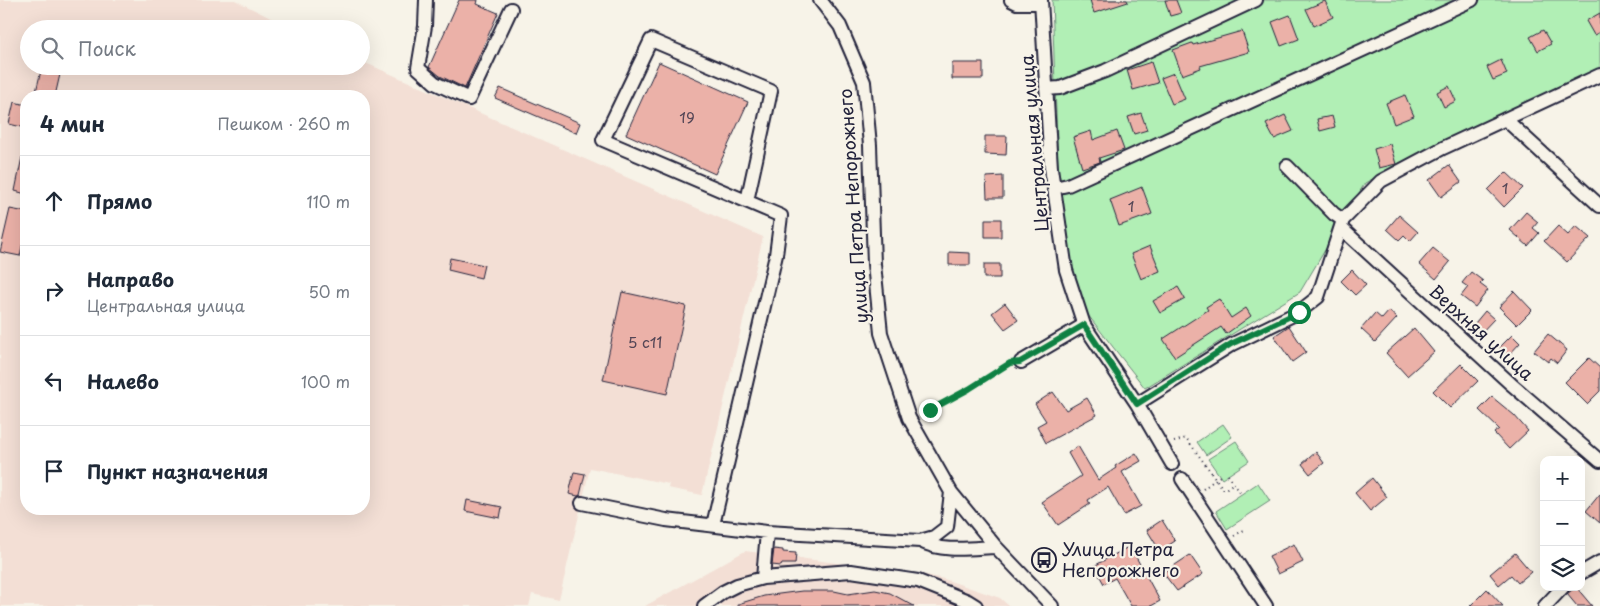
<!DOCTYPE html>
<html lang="ru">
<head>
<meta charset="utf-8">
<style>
	:root { --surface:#fff; --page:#f6f6f7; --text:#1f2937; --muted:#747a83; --line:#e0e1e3 }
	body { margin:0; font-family:"Playpen Sans",sans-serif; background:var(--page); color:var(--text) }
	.controls { position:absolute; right:15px; bottom:15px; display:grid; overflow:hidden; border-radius:10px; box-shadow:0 5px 20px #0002 }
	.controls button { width:45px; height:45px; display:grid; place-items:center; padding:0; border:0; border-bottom:1px solid var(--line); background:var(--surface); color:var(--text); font:25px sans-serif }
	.stop { position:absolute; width:15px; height:15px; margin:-11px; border:4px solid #0b8043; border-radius:50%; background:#fff }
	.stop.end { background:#0b8043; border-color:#fff; box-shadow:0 1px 5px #0008 }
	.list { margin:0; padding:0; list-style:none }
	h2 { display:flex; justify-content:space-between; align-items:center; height:65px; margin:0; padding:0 20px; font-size:21px }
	h2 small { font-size:16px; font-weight:400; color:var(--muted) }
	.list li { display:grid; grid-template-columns:32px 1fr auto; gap:15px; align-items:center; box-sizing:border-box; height:90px; padding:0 20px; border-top:1px solid var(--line) }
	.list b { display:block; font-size:19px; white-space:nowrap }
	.list p { margin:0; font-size:16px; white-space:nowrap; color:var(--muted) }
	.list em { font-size:16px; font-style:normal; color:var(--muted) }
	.icon { flex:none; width:28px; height:28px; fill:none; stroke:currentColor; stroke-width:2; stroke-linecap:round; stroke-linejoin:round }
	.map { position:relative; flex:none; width:1600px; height:606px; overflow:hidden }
	.search { position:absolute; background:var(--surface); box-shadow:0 5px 20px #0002; left:20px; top:20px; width:350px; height:55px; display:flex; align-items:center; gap:12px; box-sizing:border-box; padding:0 18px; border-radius:28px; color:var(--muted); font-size:19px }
	.panel { position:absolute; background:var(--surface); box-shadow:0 5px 20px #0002; left:20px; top:90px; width:350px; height:425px; border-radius:20px }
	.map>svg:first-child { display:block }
	.built { fill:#f3dfd5; fill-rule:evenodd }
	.green { fill:#b1efb5; stroke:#6a8878 }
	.building { fill:#ebb1a8; stroke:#22223b }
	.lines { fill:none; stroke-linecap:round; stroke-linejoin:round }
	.minor-casing { stroke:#22223b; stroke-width:16 }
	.path { stroke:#22223b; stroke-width:2; stroke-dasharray:1 4; stroke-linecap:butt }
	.minor { stroke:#f7f3e8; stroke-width:12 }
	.route { stroke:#0b8043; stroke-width:6 }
	.labels { text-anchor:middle; stroke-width:4.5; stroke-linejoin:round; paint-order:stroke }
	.number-label { font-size:15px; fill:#544656 }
	.street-label { font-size:18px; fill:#22223b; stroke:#f7f3e8 }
	.poi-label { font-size:18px; fill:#22223b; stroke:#f7f3e8; text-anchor:start }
</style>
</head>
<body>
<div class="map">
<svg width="1600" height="606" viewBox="0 0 1600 606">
	<rect width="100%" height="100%" fill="#f7f3e8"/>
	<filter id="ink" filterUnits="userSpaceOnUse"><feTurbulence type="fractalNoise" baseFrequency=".02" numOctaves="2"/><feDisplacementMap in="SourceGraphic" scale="10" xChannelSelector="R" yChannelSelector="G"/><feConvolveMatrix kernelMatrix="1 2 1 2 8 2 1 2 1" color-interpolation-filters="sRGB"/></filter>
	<g filter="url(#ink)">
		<path class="built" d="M0,0H235L292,29H29V66H361V61L763,237L702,495L668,488L669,484L590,468L559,600L532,594L529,606H0ZM26,96H364V509H26Z
			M745,551L922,574L944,579L1000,598L1009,606H645Z"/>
		<path class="green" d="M1052,0H1600V68L1462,132L1365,183L1300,292L1145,388L1070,292L1058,169Z
			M1223,424L1232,437L1206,455L1197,442Z
			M1236,441L1249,461L1222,479L1208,459Z
			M1258,483L1270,501L1227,529L1216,511Z"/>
		<path class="building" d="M459,0H478L477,4L498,13L465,88L440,76L429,67Z
			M1090,0H1127L1128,2L1094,13Z
			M1165,0H1176L1181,13L1170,16Z
			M1325,1L1333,17L1314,26L1306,9Z
			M1600,13V32L1594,35L1586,21Z
			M1290,15L1299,39L1281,46L1272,22Z
			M1543,30L1551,44L1538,51L1530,37Z
			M1242,31L1249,52L1200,66L1201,68L1182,75L1173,50L1192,43L1193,45Z
			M1501,60L1507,74L1493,80L1487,67Z
			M659,62L748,102L715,174L626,134Z
			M1151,62L1158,83L1133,90L1127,70Z
			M952,63H983V79H952Z
			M42,66L61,70L55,96H35Z
			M1174,73L1185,99L1172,104L1161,78Z
			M1449,86L1456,101L1444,107L1437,92Z
			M500,88L580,123L576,133L495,98Z
			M1405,95L1414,116L1394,124L1386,103Z
			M14,102L26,105V128L9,124Z
			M1141,113L1147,130L1134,134L1128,117Z
			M1285,115L1293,131L1274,139L1266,124Z
			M1332,116L1335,127L1320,131L1317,119Z
			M1091,131L1093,140L1117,131L1124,150L1099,158L1100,162L1082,168L1073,137Z
			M985,136H1007L1006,155L985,154Z
			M1390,144L1396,164L1379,168L1374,149Z
			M22,157L26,158V194L15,191Z
			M1449,165L1461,182L1441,197L1429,180Z
			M1506,172L1523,188L1504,207L1488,190Z
			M1003,176V198H987L986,177Z
			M1142,187L1152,214L1119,226L1110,200Z
			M10,209L26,212V227L20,256L0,252Z
			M1526,212L1538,222L1533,228L1539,233L1528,246L1510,230Z
			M1399,215L1418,232L1410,241L1404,235L1399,240L1387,229Z
			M985,219H1001V237H985Z
			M1558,226L1568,235L1576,226L1590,238L1567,262L1544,241Z
			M1150,246L1160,271L1141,279L1131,254Z
			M1433,248L1450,262L1436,279L1419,264Z
			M949,252L970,253V265H949Z
			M450,258L484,265L481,278L448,270Z
			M984,264H1000V278H984Z
			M1352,270L1366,285L1355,295L1341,281Z
			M1471,272L1483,281L1480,284L1488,290L1475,307L1461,296L1468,287L1462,283Z
			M1178,287L1185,299L1160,313L1153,301Z
			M1514,291L1532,310L1517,325L1499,307Z
			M622,292L686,306L667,394L603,380Z
			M1219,299L1231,318L1246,308L1251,316L1226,334L1221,327L1175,357L1163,339L1208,310L1206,307Z
			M1005,303L1018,320L1005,329L992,313Z
			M1389,311L1397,318L1375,342L1361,329L1375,313L1382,319Z
			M1485,311L1494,319L1478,336L1470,329Z
			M1289,326L1306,352L1292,362L1274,336Z
			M1414,328L1434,352L1407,376L1386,353Z
			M1548,334L1567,350L1557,363L1551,358L1548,362L1534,351Z
			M1512,335L1520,343L1508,356L1499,348Z
			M1589,358L1600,368V391L1587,404L1565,382Z
			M1461,364L1478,381L1450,408L1433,391Z
			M1053,392L1066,410L1087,398L1097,415L1046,443L1037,426L1046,421L1035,404Z
			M1492,397L1514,415L1528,431L1509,449L1494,433L1499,429L1479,410Z
			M1078,446L1098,480L1116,468L1115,466L1136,453L1141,461L1122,472L1141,506L1124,515L1108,487L1088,500L1090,504L1058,525L1042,502L1081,476L1068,453Z
			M1316,452L1324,463L1310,474L1302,464Z
			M574,472L585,474L580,495L578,496L569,494Z
			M1372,478L1387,497L1370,511L1355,493Z
			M1600,494V523L1586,511Z
			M467,500L502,507L500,518L465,511Z
			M1162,520L1175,541L1160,551L1147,530Z
			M1294,544L1303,562L1278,574L1269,556Z
			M1130,546L1160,601L1151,606H1131L1115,578L1104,584L1094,566Z
			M774,549L783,550V552L796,553L795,564H782L781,566L772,565Z
			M1515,553L1531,572L1518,583L1511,575L1499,585L1490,574Z
			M1190,555L1203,574L1177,591L1163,573Z
			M1576,587L1592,606H1577L1567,594Z
			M1487,589L1503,606H1470Z
			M875,590L890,593L914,606H738V604L764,596L802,591H834L848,594Z"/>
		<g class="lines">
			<defs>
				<path id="minor" d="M426,0L425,26L418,68L435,83L469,99L511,9
					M820,0L840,26L864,82L870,145L874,264L881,333L909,418L951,492L996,547L1052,606
					M1011,0L1017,3H1041
					M1041,0L1051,168L1066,270L1084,325L1137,404L1172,464
					M1046,89L1060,88L1105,71L1256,0
					M1505,119L1600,206
					M1287,166L1334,214L1343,220
					M1054,188L1068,185L1472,0
					M1341,228L1511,384L1600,461
					M1021,362L1084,325
					M1137,404L1231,345L1299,312L1318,297L1343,220L1381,181L1443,148L1600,75
					M1182,479L1266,606
					M582,503L666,520L767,532L920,541L934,537L947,527L951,492
					M713,525L776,255L781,216L603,140L651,40L771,91L747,201
					M920,541C943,553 971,548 996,547
					M1581,573L1600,562
					M763,578L767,532
					M704,606L723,592L737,585L763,578L851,571L918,581L968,601L976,606
					M1545,606L1563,587"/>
			</defs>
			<use href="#minor" class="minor-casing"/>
			<path class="path" d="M925,412L969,389L1010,363
				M1174,442L1186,438L1224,490L1234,483
				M1228,475L1241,494
				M1203,489L1220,476
				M1234,536L1246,529"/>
			<use href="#minor" class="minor"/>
		</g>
	</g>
	<g class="lines" filter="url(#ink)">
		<path class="route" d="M930,410L969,389L1010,363L1020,362L1084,325L1137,404L1231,344L1299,312"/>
	</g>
	<defs>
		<symbol id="bus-ring" viewBox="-11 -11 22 22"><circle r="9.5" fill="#f7f3e8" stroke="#22223b" stroke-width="1.5"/><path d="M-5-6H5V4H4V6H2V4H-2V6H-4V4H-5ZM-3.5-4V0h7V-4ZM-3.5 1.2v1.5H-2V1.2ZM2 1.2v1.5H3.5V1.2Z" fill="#22223b"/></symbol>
	</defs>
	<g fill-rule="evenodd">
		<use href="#bus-ring" x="1030" y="546" width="28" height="28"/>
	</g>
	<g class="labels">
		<g class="number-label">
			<text x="687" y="123">19</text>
			<text x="1505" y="194">1</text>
			<text x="1131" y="212">1</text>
			<text x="645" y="348">5 с11</text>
		</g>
		<g class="street-label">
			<text transform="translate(1035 143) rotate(-95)" y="6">Центральная улица</text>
			<text transform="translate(854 206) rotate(-94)" y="6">улица Петра Непорожнего</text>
			<text transform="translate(1481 333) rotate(42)" y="6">Верхняя улица</text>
		</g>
		<g class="poi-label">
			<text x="1062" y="556">Улица Петра<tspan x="1062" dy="21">Непорожнего</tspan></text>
		</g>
	</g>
</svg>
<div class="controls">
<button>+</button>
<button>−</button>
<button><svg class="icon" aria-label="layers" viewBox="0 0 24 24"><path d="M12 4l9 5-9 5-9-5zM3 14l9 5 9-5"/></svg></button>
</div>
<div class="stop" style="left:1299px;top:312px"></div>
<div class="stop end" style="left:930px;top:410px"></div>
<div class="search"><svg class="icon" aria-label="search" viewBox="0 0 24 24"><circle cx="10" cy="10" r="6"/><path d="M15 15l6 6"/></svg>Поиск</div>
<section class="panel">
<h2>4 мин<small>Пешком · 260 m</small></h2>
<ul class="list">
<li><svg class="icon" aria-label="ahead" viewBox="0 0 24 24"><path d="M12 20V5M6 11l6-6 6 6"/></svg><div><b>Прямо</b></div><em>110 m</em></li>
<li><svg class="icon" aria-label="right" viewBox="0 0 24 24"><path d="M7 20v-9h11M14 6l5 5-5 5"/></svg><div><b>Направо</b><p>Центральная улица</p></div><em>50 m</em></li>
<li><svg class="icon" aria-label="left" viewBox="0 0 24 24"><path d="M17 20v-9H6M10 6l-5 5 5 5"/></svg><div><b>Налево</b></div><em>100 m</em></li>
<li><svg class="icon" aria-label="arrive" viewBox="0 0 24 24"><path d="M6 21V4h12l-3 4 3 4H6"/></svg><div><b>Пункт назначения</b></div></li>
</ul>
</section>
</div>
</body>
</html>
